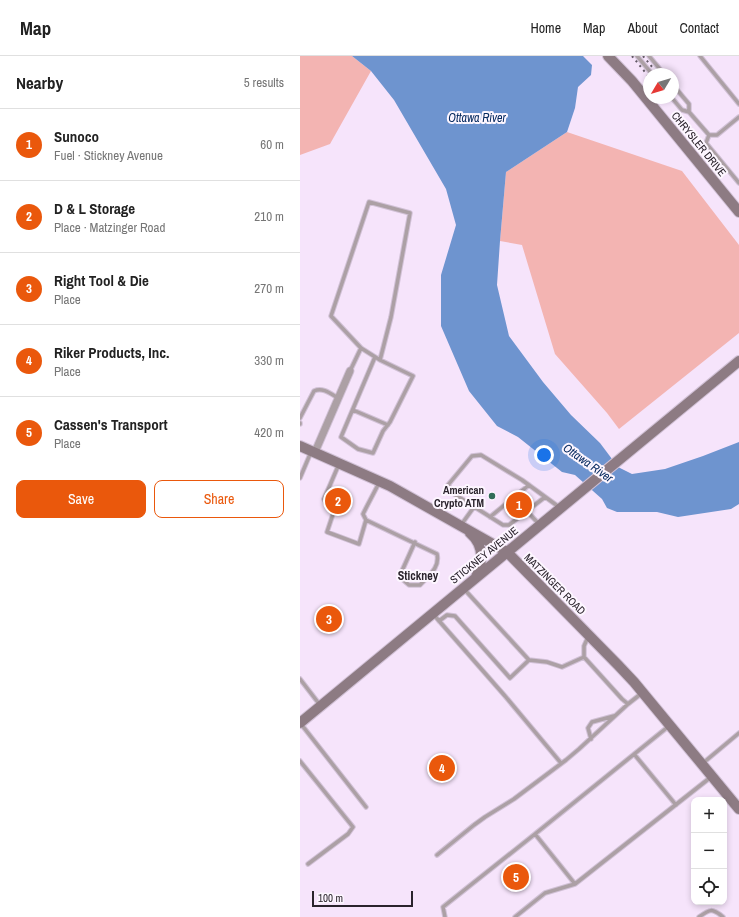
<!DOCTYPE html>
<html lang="en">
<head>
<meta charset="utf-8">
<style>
	:root { --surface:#fff; --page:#f2f2f2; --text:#222; --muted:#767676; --line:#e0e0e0; --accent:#ea580c }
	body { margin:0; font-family:"Archivo Narrow",sans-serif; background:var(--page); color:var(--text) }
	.controls { position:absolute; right:12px; bottom:12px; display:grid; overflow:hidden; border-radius:8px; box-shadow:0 2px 6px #0003 }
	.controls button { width:36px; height:36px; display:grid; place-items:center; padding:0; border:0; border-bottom:1px solid var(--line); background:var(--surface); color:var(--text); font:20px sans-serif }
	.compass { position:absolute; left:343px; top:12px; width:36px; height:36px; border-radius:50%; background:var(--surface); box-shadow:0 2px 6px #0003; rotate:232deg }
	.scale { position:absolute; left:12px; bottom:10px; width:101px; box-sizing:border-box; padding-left:4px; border:2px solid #2a232c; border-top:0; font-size:11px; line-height:14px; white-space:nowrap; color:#2a232c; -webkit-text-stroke:3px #fdf6ff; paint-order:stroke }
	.you { position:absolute; left:244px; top:399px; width:14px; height:14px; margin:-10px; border:3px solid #fff; border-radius:50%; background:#1a73e8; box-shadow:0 0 0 6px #1a73e833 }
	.badge { display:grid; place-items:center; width:26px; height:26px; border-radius:50%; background:var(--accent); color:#fff; font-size:13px; font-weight:700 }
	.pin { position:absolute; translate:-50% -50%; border:2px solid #fff; box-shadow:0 1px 4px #0006 }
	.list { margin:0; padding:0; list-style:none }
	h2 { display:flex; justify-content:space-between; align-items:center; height:52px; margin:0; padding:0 16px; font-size:17px }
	h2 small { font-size:13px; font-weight:400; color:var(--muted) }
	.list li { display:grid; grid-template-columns:26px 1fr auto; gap:12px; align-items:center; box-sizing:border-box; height:72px; padding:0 16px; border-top:1px solid var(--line) }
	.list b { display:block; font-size:15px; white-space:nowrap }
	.list p { margin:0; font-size:13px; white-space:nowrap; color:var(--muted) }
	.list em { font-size:13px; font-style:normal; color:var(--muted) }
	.actions { display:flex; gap:8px; padding:12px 16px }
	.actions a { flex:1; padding:9px 0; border:1px solid var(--accent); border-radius:8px; text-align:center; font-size:14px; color:var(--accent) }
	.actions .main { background:var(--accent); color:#fff }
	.icon { flex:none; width:22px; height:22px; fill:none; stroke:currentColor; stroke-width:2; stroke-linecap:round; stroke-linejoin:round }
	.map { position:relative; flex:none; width:439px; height:861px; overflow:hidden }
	header { display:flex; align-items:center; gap:24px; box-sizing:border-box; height:56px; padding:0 20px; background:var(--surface); border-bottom:1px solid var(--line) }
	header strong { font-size:19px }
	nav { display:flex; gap:22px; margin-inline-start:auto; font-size:14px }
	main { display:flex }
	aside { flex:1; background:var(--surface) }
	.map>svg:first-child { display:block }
	.green { fill:#f3b4b2 }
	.water { fill:#6e94cf }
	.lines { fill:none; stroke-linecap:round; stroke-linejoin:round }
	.lane-casing { stroke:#d1c1d6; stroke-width:5.5 }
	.street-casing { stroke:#d1c1d6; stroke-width:9 }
	.secondary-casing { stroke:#d1c1d6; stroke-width:12 }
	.lane { stroke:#aca0a5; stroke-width:3.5 }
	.street { stroke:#aca0a5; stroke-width:7 }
	.secondary { stroke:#8d7b83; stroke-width:10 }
	.rail { stroke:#635966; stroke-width:2; stroke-dasharray:2 4; stroke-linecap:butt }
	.poi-dot { fill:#316d58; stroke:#fdf6ff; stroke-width:1.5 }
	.labels { text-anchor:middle; stroke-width:4; stroke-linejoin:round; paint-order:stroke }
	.street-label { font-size:11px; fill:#2a232c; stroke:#fdf6ff }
	.poi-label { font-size:11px; font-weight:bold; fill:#2a232c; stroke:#fdf6ff; text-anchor:end }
	.water-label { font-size:12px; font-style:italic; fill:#072b60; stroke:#fdf6ff }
	.neighbourhood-label { font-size:12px; font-weight:bold; fill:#2a232c; stroke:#fdf6ff }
</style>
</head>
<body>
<header>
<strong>Map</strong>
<nav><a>Home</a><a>Map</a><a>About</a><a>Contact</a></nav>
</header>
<main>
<aside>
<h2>Nearby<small>5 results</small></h2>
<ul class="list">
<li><span class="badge">1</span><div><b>Sunoco</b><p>Fuel · Stickney Avenue</p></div><em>60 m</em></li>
<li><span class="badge">2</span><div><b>D &amp; L Storage</b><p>Place · Matzinger Road</p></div><em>210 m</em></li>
<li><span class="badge">3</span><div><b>Right Tool &amp; Die</b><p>Place</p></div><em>270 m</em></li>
<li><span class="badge">4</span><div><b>Riker Products, Inc.</b><p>Place</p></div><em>330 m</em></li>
<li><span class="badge">5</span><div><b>Cassen's Transport</b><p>Place</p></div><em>420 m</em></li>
</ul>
<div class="actions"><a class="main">Save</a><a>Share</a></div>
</aside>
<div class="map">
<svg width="439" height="861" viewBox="0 0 439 861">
	<rect width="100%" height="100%" fill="#f6e4fb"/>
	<path class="green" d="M0,0H52L71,15L30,88L0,99Z
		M267,76L382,115L439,189V277L319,373L307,357L255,298L222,189L200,185L206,116Z"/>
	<path class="water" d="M52,0H283L292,9L291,19L278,31L275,52L267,76L206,116L200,185L197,229L209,280L243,326L271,359L300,387L318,411L332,418L365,413L403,400L439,386V448L431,453L378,461L357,456H317L307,452L302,443L275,419L262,416L218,381L197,370L169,335L141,270V219L156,169L146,133L94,44L71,15Z"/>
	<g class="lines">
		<defs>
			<path id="lane" d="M337,0L352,18
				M349,0L364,18
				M400,0L439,48
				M373,29L389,48V56L409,79
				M372,42L382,54L389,56
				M409,79L406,87L439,127
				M409,79H417L439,61
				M61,292L80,304L113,320L90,366L83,375L73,397L58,393L41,381L75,301
				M50,315L61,292L31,260L69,146L110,157L91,261L80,304
				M53,354L88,369
				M0,362L14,335C23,331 31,338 38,342
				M0,367V368
				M39,408L24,443L33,458L27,476L59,488L66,464L63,458L66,452L79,427
				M0,422L11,396
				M245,441L209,469H203L154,438L148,429L172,400L181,399L222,424L259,451
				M223,451L239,468
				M190,461L229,429
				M66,464L137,498C140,512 129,519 120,529H109L102,523L101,517L115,486
				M161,469L174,451
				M164,533L229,604L247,606L262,611L284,601
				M133,558L205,640L261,707
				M139,565L147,559L155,560L210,622L229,604
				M288,581L284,590V601L322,643L328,648
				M0,623L20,649
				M1,668L66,751
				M369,670L235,778L275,828L411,721
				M291,683L288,672L292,666L314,660
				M334,698L376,749
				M0,705L53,771L48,778L8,808
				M403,707L439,677
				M137,799L174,769L185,761L214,743L266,704L279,693L328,648L342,637
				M145,861L143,851L235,778
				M215,861L245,837L275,828
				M399,861C410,853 412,852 423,861"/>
			<path id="street" d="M15,396L50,315"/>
			<path id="secondary" d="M308,0L332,25L439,156
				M0,390L90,430L207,496L318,609L334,626L439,753
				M170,477C184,489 183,506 176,521
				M0,667L439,305"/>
		</defs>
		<use href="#lane" class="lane-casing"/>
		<use href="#street" class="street-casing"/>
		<use href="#secondary" class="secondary-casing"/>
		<use href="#lane" class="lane"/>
		<use href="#street" class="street"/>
		<use href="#secondary" class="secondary"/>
		<path class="rail" d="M332,0L349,21
			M343,0L358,18"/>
	</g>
	<circle class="poi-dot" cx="192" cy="440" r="4"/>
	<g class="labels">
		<g class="street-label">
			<text transform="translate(399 88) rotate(51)" y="4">CHRYSLER DRIVE</text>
			<text transform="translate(184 499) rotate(-39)" y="4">STICKNEY AVENUE</text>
			<text transform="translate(255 528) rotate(45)" y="4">MATZINGER ROAD</text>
		</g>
		<g class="poi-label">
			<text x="184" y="438">American<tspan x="184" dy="13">Crypto ATM</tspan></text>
		</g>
		<g class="water-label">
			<text x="177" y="66">Ottawa River</text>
			<text transform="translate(288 407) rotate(35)" y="4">Ottawa River</text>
		</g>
		<g class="neighbourhood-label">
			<text x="118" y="524">Stickney</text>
		</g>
	</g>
</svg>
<div class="controls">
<button>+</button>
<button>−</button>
<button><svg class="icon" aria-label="locate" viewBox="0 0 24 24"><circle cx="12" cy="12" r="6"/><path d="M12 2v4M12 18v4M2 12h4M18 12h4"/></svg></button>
</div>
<svg class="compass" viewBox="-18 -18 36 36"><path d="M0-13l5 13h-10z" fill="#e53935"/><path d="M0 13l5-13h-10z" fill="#767676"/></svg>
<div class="scale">100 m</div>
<div class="you"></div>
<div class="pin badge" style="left:219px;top:449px">1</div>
<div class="pin badge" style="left:38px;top:445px">2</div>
<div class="pin badge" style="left:29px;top:563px">3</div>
<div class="pin badge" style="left:142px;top:712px">4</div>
<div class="pin badge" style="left:216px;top:821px">5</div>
</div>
</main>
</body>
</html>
